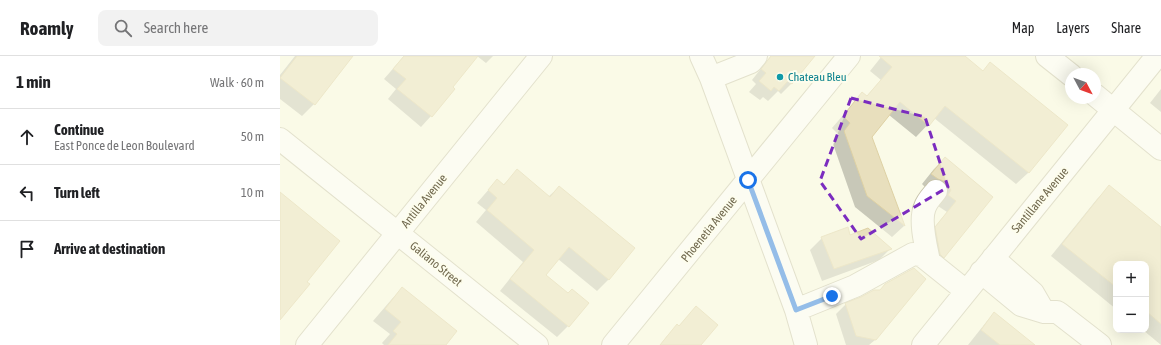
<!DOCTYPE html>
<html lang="en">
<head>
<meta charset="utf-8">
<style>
	:root { --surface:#fff; --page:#f2f2f2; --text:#202124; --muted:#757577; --line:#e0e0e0 }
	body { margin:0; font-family:"Asap Condensed",sans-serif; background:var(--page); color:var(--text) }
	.controls { position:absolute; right:12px; bottom:12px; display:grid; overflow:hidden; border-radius:8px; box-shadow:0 4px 16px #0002 }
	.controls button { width:36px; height:36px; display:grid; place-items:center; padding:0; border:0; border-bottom:1px solid var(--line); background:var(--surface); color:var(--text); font:20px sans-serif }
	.compass { position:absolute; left:785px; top:12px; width:36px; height:36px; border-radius:50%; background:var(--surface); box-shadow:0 4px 16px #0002; rotate:131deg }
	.stop { position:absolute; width:12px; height:12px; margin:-9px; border:3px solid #1a73e8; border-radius:50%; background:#fff }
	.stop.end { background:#1a73e8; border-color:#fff; box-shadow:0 1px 4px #0008 }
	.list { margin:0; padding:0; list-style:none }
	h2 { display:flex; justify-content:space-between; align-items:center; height:52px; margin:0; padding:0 16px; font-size:17px }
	h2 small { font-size:13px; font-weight:400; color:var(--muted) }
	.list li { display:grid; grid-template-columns:26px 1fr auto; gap:12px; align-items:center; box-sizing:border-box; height:56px; padding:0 16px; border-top:1px solid var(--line) }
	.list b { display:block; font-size:15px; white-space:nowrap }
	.list p { margin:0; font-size:13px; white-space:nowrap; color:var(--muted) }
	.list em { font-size:13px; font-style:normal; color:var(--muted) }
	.icon { flex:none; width:22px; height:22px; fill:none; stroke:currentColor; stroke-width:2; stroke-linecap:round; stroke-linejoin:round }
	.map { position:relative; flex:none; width:881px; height:289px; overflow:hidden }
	header { display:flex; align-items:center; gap:24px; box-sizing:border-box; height:56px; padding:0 20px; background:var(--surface); border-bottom:1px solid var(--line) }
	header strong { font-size:19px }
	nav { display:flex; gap:22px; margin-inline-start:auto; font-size:14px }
	.search { width:280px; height:36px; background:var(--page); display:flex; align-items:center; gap:10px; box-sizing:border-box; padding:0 14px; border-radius:8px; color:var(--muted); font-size:15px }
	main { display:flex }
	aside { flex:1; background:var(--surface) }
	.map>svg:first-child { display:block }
	.shadow { fill:#0003 }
	.building { fill:#e8dfbd; stroke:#ded1a4 }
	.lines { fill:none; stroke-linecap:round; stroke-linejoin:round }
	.minor-casing { stroke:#c8c4ac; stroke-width:24 }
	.minor { stroke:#fff; stroke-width:22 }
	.route { stroke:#1a73e8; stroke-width:5 }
	.marked { fill:none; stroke:#7b2cbf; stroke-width:3; stroke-dasharray:8 5; stroke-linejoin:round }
	.culture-dot { fill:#0f9aa8; stroke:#fdfded; stroke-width:1.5 }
	.labels { text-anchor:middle; stroke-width:4; stroke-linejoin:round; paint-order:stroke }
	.culture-label { font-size:12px; fill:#0d838f; stroke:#fdfded; text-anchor:start }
	.street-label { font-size:12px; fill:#71694e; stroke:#fdfded }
</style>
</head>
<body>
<header>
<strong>Roamly</strong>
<div class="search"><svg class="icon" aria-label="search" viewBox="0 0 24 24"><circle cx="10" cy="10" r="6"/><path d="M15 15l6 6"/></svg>Search here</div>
<nav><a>Map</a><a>Layers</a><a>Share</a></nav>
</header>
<main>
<aside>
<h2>1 min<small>Walk · 60 m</small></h2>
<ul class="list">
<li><svg class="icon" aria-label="ahead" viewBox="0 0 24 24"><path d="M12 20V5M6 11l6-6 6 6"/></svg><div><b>Continue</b><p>East Ponce de Leon Boulevard</p></div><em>50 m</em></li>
<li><svg class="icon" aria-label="left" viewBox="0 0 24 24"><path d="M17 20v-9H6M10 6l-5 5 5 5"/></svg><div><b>Turn left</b></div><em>10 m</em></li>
<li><svg class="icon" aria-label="arrive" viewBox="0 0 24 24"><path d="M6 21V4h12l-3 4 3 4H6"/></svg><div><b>Arrive at destination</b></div></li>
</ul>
</aside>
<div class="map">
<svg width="881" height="289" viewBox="0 0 881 289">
	<rect width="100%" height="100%" fill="#fafae7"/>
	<path class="shadow" d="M15,0H72L34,48L22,60L0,43V19Z
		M124,0H213L206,7L197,0L171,31L174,33L151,60L141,71L108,43L116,33L104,23Z
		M491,0H534L511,28L501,38L498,35L488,45L483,41L480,44L469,36L476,28L472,24Z
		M602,0H684L702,16L786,69L748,117L736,128L654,62L636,81L609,59L591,81L624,170L612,181L575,151L553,88L559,79L552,72L571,50L582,38L586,41L601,24L590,15Z
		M881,33V56L870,47Z
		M665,103L712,141L664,201L654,211L646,182L667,156L658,150L647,133L642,128L654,113Z
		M238,115L268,141L279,131L329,223L317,235L278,203L265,219L288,270L277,281L220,235L243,206L196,166L206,154L197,147L217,124L223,129Z
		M829,131L881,173V289L863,274H866V208H836V253L771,200L817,143Z
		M569,180L610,193L599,204L542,225L530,194L542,182Z
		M122,232L165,289H104L102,287L110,278L93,265L111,244Z
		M566,248L595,284L589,289H566L556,258Z
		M416,251L421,288L422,289H380L387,280L397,270L398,271Z
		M714,258L753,289H688L707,265Z"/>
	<path class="building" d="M17,0H73L35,49L0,22Z
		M124,0H198L173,31L175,33L152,61L117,33L126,23L113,13Z
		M491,0H535L512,28L508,25L499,35L494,31L491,35L479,25L486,17L481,13Z
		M599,0H685L703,15L710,6L788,69L749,117L665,50L649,70L620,46L592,81L625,170L587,140L564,75L570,67L563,60L582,36L587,40L612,11Z
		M665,101L713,141L664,202L660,198L655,171L676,145L668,139L671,134L664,125L658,123L651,118Z
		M237,113L270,141L279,130L355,192L329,224L289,191L266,219L288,237L292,233L309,247L289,271L230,223L254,194L207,154L217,142L208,134L217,123L224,129Z
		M829,129L881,171V268L866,255V208H836V231L782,188Z
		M0,136L60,185L27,226L30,228L0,264Z
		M568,171L570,179L588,172L612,193L554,213L541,181Z
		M634,212L646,223L596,284L576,280L565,247L581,241L594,234H600L605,228Z
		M122,231L177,275L166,289H108L117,278L113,275L121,266L105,253Z
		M416,250L438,269L421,289H380L397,268L399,270Z
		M714,256L755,289H720L701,274Z"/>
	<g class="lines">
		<defs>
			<path id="minor" d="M421,0L431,22L516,254L526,289
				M767,0L791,19
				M431,22L471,6L476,0
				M815,39L881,93
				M0,83L257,289
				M649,205C646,191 639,164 645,151C647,145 652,140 656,135
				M701,216L741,249L764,256L753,237L713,202
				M516,254L575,230L633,198L641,199L686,235
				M764,256H777L780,258L820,289
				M27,289L261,0
				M333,289L569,0
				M643,289L877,0"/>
		</defs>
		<use href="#minor" class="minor-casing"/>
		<use href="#minor" class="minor"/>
	</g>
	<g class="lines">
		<path class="route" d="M468,124L516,254L552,240"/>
	</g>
	<path d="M0 0H881V289H0ZM571,42L645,61L668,131L581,183L540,125Z" fill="#fafae7" fill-opacity=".55" fill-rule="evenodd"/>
	<path class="marked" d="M571,42L645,61L668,131L581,183L540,125Z"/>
	<circle class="culture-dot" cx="500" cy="21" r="4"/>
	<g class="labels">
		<g class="culture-label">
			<text x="508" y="25">Chateau Bleu</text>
		</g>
		<g class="street-label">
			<text transform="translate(760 144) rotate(-50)" y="4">Santillane Avenue</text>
			<text transform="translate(144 145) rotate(-51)" y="4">Antilla Avenue</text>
			<text transform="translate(429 173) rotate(-51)" y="4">Phoenetia Avenue</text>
			<text transform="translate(156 208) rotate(39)" y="4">Galiano Street</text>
		</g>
	</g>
</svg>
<div class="controls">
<button>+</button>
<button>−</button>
</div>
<svg class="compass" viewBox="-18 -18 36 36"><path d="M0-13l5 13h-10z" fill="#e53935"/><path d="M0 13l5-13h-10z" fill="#757577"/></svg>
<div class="stop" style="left:468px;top:124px"></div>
<div class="stop end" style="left:552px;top:240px"></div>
</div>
</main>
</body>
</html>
